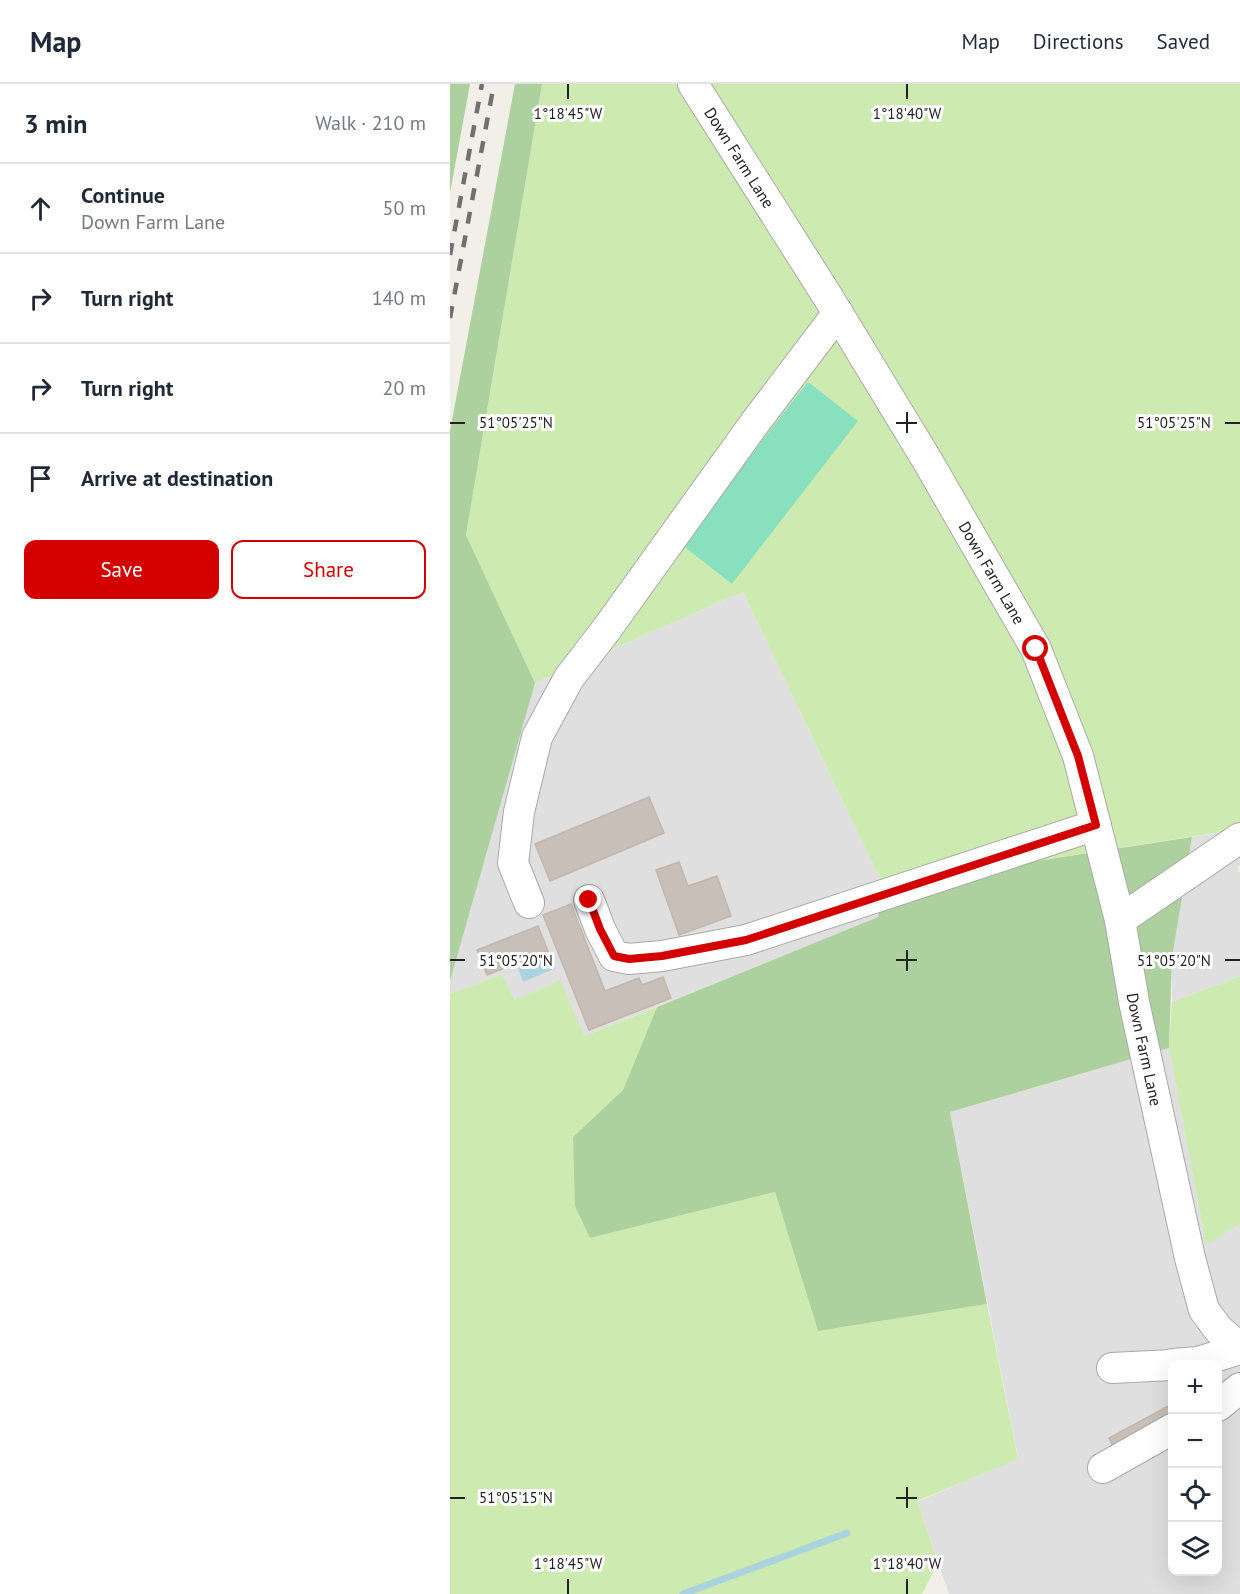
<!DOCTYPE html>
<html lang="en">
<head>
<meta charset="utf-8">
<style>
	:root { --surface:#fff; --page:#f6f6f7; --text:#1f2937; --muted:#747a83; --line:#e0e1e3; --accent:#d40000 }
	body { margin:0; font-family:"PT Sans",sans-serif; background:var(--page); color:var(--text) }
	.controls { position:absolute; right:18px; bottom:18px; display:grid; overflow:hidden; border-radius:12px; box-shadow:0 6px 24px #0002 }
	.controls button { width:54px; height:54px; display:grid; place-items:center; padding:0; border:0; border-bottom:2px solid var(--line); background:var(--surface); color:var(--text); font:30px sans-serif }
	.stop { position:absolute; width:18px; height:18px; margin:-14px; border:4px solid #d40000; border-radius:50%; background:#fff }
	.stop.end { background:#d40000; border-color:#fff; box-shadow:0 2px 6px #0008 }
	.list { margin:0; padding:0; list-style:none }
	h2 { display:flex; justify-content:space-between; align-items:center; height:78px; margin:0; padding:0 24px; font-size:26px }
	h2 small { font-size:20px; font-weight:400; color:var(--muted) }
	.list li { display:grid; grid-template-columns:39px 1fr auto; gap:18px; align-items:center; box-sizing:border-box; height:90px; padding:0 24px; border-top:2px solid var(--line) }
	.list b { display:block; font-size:22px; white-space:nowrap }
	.list p { margin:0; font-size:20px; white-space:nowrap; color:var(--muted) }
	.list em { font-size:20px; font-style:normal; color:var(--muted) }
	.actions { display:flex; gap:12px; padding:18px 24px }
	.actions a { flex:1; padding:14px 0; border:2px solid var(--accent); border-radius:12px; text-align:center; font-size:21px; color:var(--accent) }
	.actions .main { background:var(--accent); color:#fff }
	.icon { flex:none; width:33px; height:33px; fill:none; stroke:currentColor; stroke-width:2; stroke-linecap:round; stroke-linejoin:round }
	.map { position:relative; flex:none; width:790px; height:1510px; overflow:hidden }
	header { display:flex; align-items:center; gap:36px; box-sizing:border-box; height:84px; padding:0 30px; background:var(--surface); border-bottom:2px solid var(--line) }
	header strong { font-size:28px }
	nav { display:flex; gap:33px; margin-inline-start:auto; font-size:21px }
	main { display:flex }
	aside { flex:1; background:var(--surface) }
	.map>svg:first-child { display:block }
	.residential { fill:#e0dfdf; fill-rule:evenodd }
	.grass { fill:#cdebb0 }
	.forest { fill:#add19e }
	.pitch { fill:#88e0be }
	.water { fill:#aad3df }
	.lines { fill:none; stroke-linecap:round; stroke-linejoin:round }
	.stream { stroke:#aad3df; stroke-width:7 }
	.building { fill:#c7bfb8; stroke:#c4b6ab; stroke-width:1.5 }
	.minor-casing { stroke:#a9a9a9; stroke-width:32 }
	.minor { stroke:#fff; stroke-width:30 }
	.rail { stroke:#707070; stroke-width:4.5; stroke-dasharray:12 12; stroke-linecap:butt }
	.route { stroke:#d40000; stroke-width:8 }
	.ticks { fill:none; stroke:#222; stroke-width:2 }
	.labels { text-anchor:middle; stroke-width:6; stroke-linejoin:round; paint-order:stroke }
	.street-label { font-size:16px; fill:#222; stroke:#fff }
	.ticks-label { font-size:15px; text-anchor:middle; fill:#222; stroke:#fff; stroke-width:6; stroke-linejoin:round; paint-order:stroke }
</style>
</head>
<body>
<header>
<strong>Map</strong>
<nav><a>Map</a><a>Directions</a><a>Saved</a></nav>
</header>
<main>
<aside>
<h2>3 min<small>Walk · 210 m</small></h2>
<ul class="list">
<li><svg class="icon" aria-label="ahead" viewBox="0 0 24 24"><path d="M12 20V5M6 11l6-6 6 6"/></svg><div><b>Continue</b><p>Down Farm Lane</p></div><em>50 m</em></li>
<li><svg class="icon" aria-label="right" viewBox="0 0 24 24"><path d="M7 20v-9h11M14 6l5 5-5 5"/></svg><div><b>Turn right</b></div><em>140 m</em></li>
<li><svg class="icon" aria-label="right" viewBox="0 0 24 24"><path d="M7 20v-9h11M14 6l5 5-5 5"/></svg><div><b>Turn right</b></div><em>20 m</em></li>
<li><svg class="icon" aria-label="arrive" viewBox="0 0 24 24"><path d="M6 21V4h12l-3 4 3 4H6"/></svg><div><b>Arrive at destination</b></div></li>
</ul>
<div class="actions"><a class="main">Save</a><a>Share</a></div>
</aside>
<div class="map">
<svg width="790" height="1510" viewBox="0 0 790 1510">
	<rect width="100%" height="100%" fill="#f2efe9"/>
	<path class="residential" d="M293,508L433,801L428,833L134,952L65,916L52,890L0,910V897L31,784L85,599Z
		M790,745V781L787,783L790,789V892L722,918V874L742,753Z
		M719,964L756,1160L790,1140V1510H499L467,1418L568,1374L500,1028ZM722,1280H768V1488H722Z"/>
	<path class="grass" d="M92,0H790V745L433,801L293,508L85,599L16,451Z
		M52,890L65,916L110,896L134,952L207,923L173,1006L123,1053L140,1154L325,1108L368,1247L537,1220L568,1375L467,1417L488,1479L472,1510H0V910Z
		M790,892V1140L756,1161L719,964L722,918Z"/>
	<path class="forest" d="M0,0H20L0,109Z
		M65,0H92L16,451L85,599L0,897V347Z
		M742,753L722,874L719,964L500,1028L537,1220L368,1247L325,1108L140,1154L125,1122L123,1053L173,1006L207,923L428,833L433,801Z"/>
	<path class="pitch" d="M358,298L408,337L282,500L231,460Z"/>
	<path class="water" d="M100,870L106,884L73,898L68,884Z"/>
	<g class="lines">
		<path class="stream" d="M233,1510L397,1449"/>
	</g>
	<path class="building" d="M199,713L214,749L100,797L85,760Z
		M229,778L238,802L267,792L281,832L229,851L206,786Z
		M121,820L155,907L189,894L192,901L213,893L221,914L139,946L93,831Z
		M88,842L98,867L37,891L27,866Z
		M722,1320V1345L669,1374L659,1354Z"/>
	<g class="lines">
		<defs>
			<g id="minor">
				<path id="s1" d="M243,0L378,213L477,376L586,565L628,672L670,836L684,918L740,1174L754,1226L769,1246L790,1264"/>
				<path d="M139,816L150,845L164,872L179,875L212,872L296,856L646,741"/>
				<path d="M79,819L63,779L69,728L87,653L119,594L156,546L304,340L388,229"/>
				<path d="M670,836L790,754"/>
				<path d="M723,1280L748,1278L790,1265"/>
				<path d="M662,1284L722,1281"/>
				<path d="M768,1322L790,1304"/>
				<path d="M653,1384L722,1345"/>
			</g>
		</defs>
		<use href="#minor" class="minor-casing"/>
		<use href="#minor" class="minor"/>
		<path class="rail" d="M0,171L32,0
			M0,234L44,0"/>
	</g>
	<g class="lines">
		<path class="route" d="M139,816L150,845L164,872L179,875L212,872L296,856L646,741L628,672L586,565"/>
	</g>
	<path class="ticks" d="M118,0V15M457,0V15M457,328V349M0,339H15M446,339H467M775,339H790M457,866V887M0,876H15M446,876H467M775,876H790M457,1403V1424M0,1414H15M446,1414H467M118,1495V1510M457,1495V1510"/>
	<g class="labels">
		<g class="street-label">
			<text dy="6" stroke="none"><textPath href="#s1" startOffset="87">Down Farm Lane</textPath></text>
			<text dy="6" stroke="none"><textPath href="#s1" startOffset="573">Down Farm Lane</textPath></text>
			<text dy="6" stroke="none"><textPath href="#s1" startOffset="1077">Down Farm Lane</textPath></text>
		</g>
	</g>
	<g class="ticks-label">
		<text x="118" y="35">1°18'45"W</text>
		<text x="457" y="35">1°18'40"W</text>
		<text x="66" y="344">51°05'25"N</text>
		<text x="724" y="344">51°05'25"N</text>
		<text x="66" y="882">51°05'20"N</text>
		<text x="724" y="882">51°05'20"N</text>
		<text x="66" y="1419">51°05'15"N</text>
		<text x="118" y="1485">1°18'45"W</text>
		<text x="457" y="1485">1°18'40"W</text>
	</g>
</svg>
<div class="controls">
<button>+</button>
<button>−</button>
<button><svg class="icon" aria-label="locate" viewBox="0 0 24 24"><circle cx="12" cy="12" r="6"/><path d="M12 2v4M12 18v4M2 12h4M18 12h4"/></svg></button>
<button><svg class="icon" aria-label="layers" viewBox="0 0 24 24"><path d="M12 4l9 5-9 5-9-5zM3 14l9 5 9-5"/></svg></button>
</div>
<div class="stop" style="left:586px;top:565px"></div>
<div class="stop end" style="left:139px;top:816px"></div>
</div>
</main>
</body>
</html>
